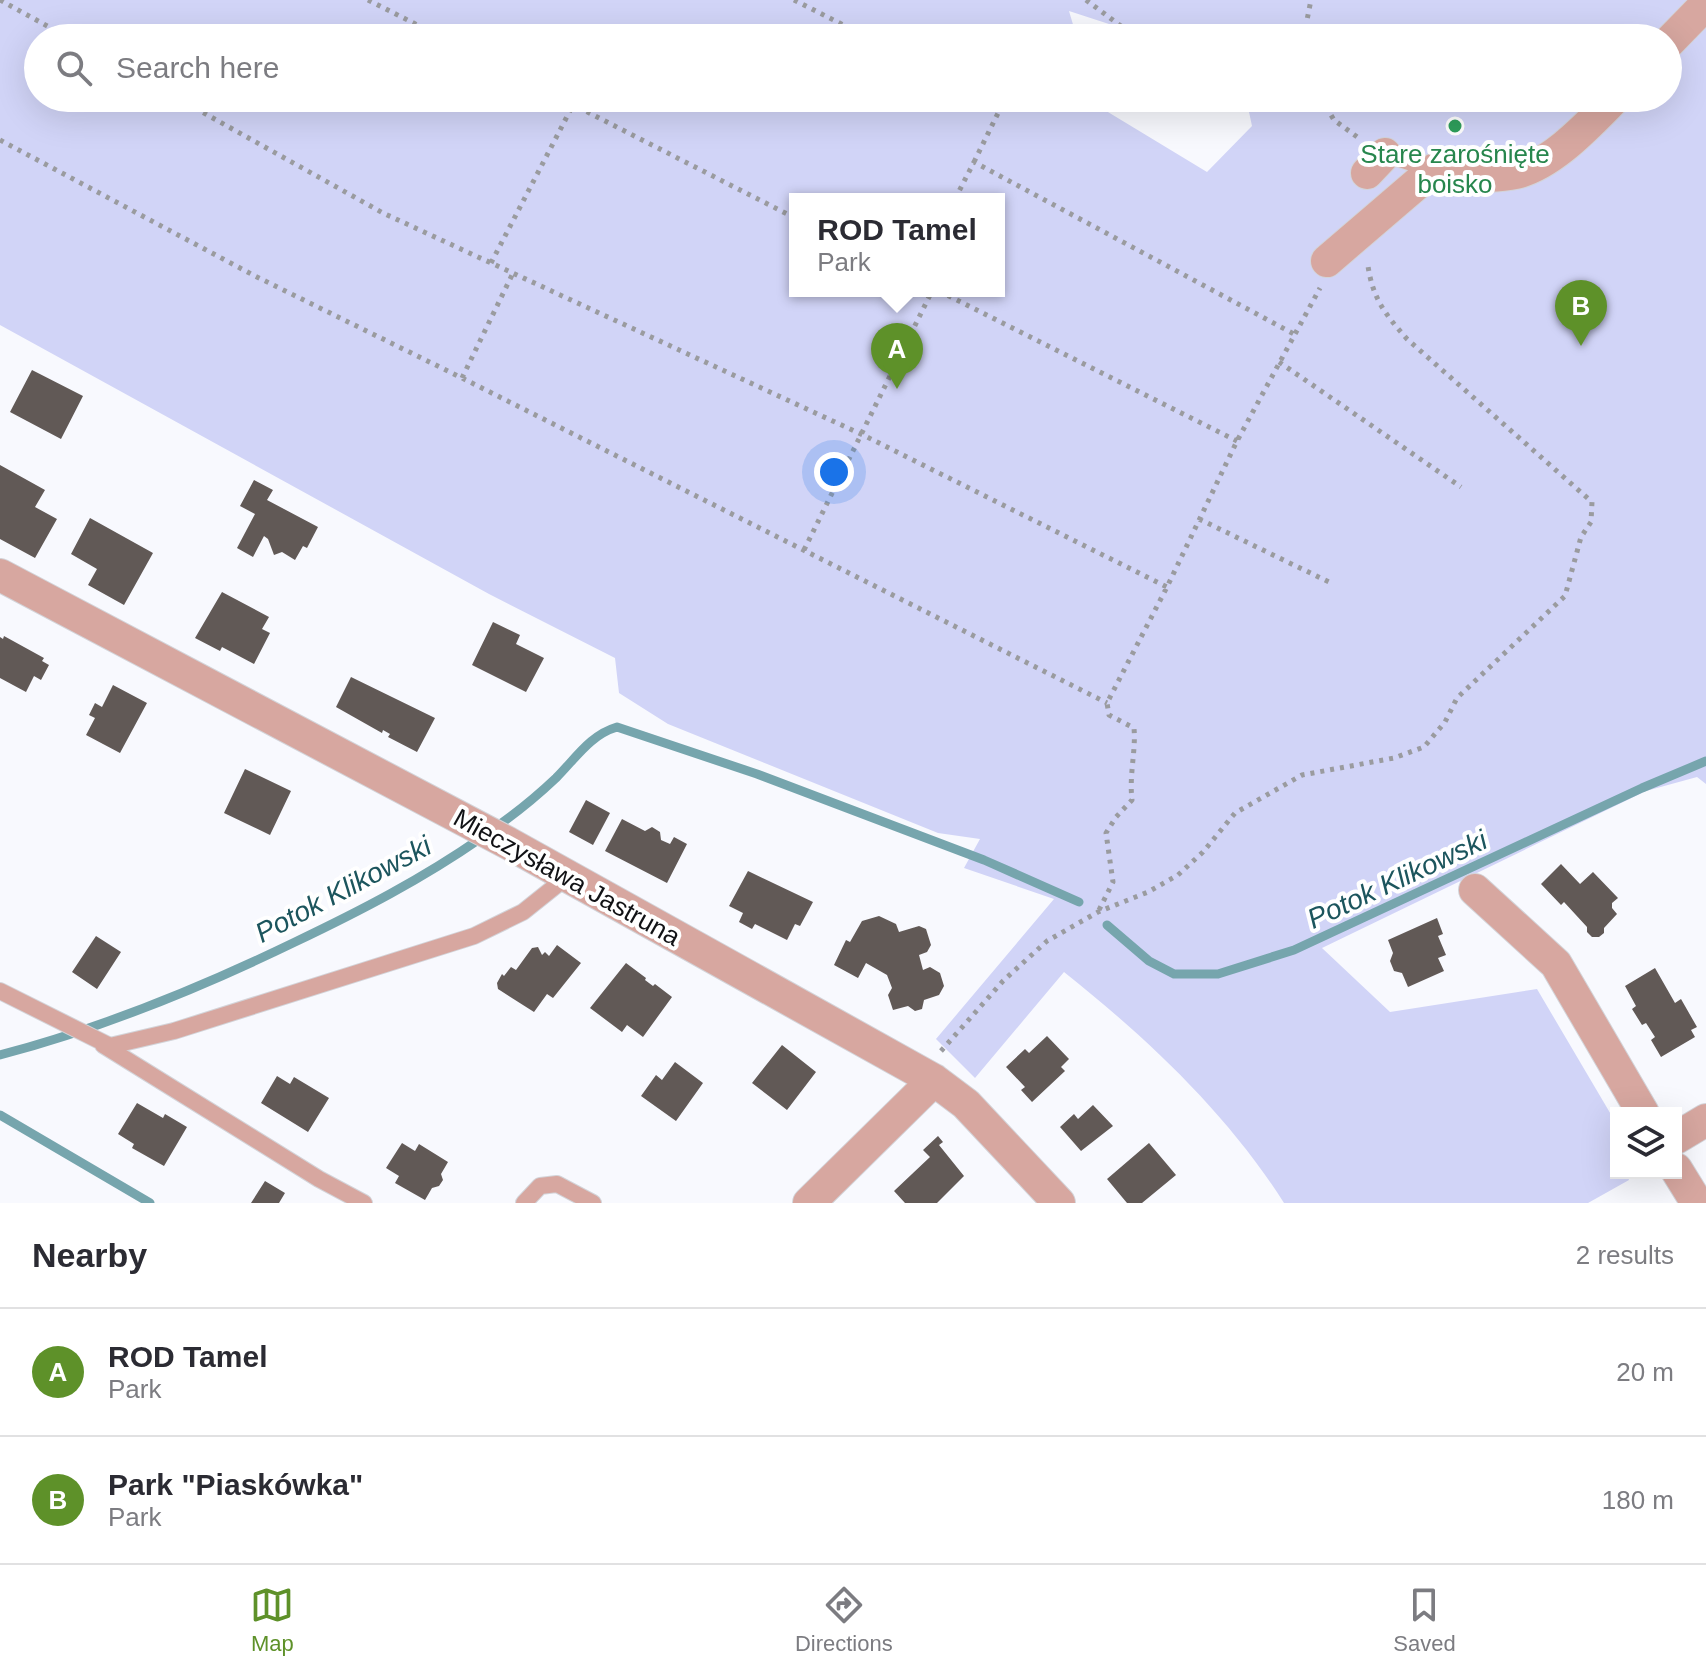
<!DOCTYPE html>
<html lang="en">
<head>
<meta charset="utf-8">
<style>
	:root { --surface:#fff; --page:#f2f2f3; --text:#2b2b33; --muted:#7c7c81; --line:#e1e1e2; --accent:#5e9129 }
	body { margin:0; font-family:Arial,sans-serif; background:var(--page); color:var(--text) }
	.controls { position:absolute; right:24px; bottom:24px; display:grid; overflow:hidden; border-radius:0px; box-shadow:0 8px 32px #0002 }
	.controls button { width:72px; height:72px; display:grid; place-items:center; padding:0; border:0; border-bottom:2px solid var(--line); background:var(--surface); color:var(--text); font:40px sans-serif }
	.you { position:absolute; left:834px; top:472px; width:28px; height:28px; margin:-20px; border:6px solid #fff; border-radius:50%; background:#1a73e8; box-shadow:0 0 0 12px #1a73e833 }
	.badge { display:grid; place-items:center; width:52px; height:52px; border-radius:50%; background:var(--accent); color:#fff; font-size:26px; font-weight:700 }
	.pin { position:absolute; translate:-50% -66px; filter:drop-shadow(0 2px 4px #0008) }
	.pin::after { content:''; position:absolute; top:42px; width:28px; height:24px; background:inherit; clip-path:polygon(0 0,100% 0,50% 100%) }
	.popup { position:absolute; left:789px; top:193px; width:216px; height:104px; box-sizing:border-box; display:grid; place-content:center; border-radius:0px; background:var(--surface); filter:drop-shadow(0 2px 6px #0005); font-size:26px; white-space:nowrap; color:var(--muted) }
	.popup b { font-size:30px; color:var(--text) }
	.popup::after { content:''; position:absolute; left:50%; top:100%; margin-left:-16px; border:16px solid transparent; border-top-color:var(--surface) }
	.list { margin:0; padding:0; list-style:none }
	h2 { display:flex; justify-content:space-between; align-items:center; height:104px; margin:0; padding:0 32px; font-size:34px }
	h2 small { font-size:26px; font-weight:400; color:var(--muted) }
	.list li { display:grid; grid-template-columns:52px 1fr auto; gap:24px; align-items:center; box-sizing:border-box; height:128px; padding:0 32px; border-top:2px solid var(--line) }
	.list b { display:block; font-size:30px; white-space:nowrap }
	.list p { margin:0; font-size:26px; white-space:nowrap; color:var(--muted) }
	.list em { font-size:26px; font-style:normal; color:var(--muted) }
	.icon { flex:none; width:44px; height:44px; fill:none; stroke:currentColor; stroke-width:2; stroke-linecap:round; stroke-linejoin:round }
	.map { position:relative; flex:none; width:1706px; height:1203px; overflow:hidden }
	.search { position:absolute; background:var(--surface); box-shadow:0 8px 32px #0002; left:24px; right:24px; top:24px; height:88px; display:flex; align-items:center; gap:20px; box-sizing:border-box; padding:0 28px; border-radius:44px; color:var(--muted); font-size:30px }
	.sheet { height:360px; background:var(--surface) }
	nav { display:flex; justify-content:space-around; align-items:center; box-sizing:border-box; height:112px; border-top:2px solid var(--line); background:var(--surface); font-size:22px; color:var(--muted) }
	nav a { display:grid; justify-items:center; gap:4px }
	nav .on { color:var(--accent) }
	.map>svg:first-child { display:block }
	.green { fill:#d1d4f7; fill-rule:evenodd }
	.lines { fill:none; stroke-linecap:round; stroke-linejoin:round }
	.stream { stroke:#76a5ad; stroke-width:9 }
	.building { fill:#615956 }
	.lane-casing { stroke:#d3d4d9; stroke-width:18 }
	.street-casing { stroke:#d3d4d9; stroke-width:34 }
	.path { stroke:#9a9b9f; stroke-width:5; stroke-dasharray:4 6; stroke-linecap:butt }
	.lane { stroke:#d7a7a0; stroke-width:16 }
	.street { stroke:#d7a7a0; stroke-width:32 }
	.leisure-dot { fill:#2e9e5b; stroke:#fff; stroke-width:3 }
	.labels { text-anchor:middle; stroke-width:8; stroke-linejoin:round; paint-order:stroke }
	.leisure-label { font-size:26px; fill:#27864d; stroke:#fff }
	.street-label { font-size:26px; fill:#111215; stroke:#fff }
	.water-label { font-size:28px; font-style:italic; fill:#1c555d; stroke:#fff }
</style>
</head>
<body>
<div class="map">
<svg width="1706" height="1203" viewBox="0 0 1706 1203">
	<rect width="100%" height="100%" fill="#f8f9fe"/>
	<path class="green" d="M0,0H1706V784L1697,777L1646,791L1322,948L1390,1012L1537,989L1616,1123V1173H1627L1629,1180L1588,1203H1284C1227,1113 1147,1038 1064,972L975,1078L936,1039L1054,899L964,868L980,839L938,833L668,724L619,693L615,658L489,594L0,325ZM1069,11L1152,38H1668V98H1246L1252,126L1207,172L1098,106L1095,98H38V38H1077ZM795,199H999V291H795Z"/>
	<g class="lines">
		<path class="stream" d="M493,829C515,814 537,796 556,778C576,758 590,735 617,727L757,774L984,860L1079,902
			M1107,925L1149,961L1174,974H1218L1294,950L1642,788L1706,761
			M0,1055C103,1028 200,988 295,942C360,911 422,879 481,838
			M0,1115L150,1203"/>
	</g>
	<path class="building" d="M32,370L83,396L61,439L10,412Z
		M0,465L45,490L35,507L57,519L35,558L0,539Z
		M254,480L273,490L267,500L318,527L307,548L303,546L295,560L282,552L274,555L268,539L264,536L253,557L237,548L255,514L240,506Z
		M90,518L153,553L124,605L88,585L97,569L71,554Z
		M222,592L269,617L262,629L270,633L254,664L222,647L220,651L195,638Z
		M493,622L520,635L516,644L544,658L526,692L472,665Z
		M4,636L44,658L42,661L49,665L41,680L34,676L26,692L0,678V637L3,639Z
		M351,677L435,718L417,752L388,737L390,734L383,730L382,733L336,707Z
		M113,685L147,703L120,753L86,735L95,718L89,715L95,703L102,707Z
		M245,769L291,791L270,835L224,813Z
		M586,800L610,813L593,845L569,832Z
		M622,819L645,831L652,827L660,832L661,840L670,844L674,837L687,844L667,883L605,851Z
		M1561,864L1580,884L1593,872L1618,898L1612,903V908L1617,914L1604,928V933L1599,937H1592L1587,932V927L1564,902L1561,905L1541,884Z
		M748,871L813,902L800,926L795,924L787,940L755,924L752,929L739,922L743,913L729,906Z
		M879,916L896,924L899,932L919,926L926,929L931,945L927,952L919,955L923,970L930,967L940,973L944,986L939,995L924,1000L922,1009L915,1011L908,1006L893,1010L888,995L892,988L887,975L866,963L858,978L834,965L846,940L850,942L862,921Z
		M1437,918L1443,934L1438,936L1446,955L1438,958L1444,971L1408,987L1402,973L1394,971L1390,961L1393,953L1388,940Z
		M96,936L121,952L97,989L72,972Z
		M557,945L581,963L553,998L547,994L534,1012L498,989L497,983L502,974L504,976L511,967L516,970L532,948L538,947L542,955L545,952L549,956Z
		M626,963L646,978L645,980L653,986L655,984L672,997L643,1037L627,1025L622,1032L590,1008Z
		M1655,968L1675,1003L1681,999L1697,1027L1691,1030L1695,1037L1661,1057L1651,1040L1655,1037L1646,1023L1642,1025L1632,1009L1636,1006L1625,986Z
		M1047,1036L1069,1059L1061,1067L1065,1071L1032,1102L1021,1090L1025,1087L1006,1067L1025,1049L1029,1053Z
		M782,1045L816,1072L787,1110L752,1083Z
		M675,1062L703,1083L676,1121L641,1096L656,1075L662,1080Z
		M277,1076L290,1084L294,1077L329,1098L308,1132L261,1103Z
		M137,1103L163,1118L165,1114L187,1127L164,1166L132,1148L134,1144L118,1134Z
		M1093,1105L1113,1126L1081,1151L1060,1127L1074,1114L1078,1119Z
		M938,1136L943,1142L939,1145L964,1176L937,1203H905L894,1191L930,1157L923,1150Z
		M402,1143L415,1151L419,1144L448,1162L441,1174L443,1180L439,1186L432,1188L425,1200L395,1183L399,1176L386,1168Z
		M1149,1143L1176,1175L1142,1203H1127L1107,1179Z
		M265,1181L285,1193L279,1203H251Z"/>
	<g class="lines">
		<defs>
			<path id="lane" d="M1385,154L1432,170
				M0,991L110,1046L174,1031L474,936L523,912L568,876
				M103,1045L319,1179L364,1203
				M524,1203L540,1186L557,1184L593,1203"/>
			<path id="street" d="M1668,43L1706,4
				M1367,173L1385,154
				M1448,174C1470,175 1494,178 1516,173C1553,164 1589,124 1615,98
				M1327,261L1433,170
				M0,575L508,843L934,1080L966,1104L1059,1203
				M1475,890L1556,964L1643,1113
				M1676,1138L1706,1120
				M1676,1169L1697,1203
				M809,1203L934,1080"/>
		</defs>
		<use href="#lane" class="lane-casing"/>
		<use href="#street" class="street-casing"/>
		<path class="path" d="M0,0L69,38
			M368,0L443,38
			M794,0L869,38
			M1086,0L1137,38
			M1308,38L1307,20L1311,0
			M177,98L383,213L863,435L1167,587
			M560,98L795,218
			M1321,98L1334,120L1360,139
			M0,140L255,276L462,378L1107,703
			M974,162L1002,105L988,98
			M955,199L974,162L1294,334
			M491,263L573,105
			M939,291L1237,441
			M1279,362L1461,487
			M462,378L513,273
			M1199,519L1333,584
			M804,550L932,291
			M1099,910L1113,882L1106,833L1116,817L1132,800C1129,774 1136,752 1134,728L1109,715L1107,703L1167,587L1237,441L1320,288
			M941,1051L1003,981L1047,941L1098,912L1148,892L1178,875L1203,852L1235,813L1302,775L1394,758L1424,747L1445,722L1457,698L1565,596L1581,537L1591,522L1592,502L1407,339C1385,314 1373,299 1368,266"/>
		<use href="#lane" class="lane"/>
		<use href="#street" class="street"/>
	</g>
	<circle class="leisure-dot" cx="1455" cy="126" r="8"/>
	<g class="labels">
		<g class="leisure-label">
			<text x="1455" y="163">Stare zarośnięte<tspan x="1455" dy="30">boisko</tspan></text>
		</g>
		<g class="street-label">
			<text transform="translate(567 877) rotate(29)" y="9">Mieczysława Jastruna</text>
		</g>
		<g class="water-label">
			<text transform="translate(1397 879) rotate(-25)" y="10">Potok Klikowski</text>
			<text transform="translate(343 889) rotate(-28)" y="10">Potok Klikowski</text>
		</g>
	</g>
</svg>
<div class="controls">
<button><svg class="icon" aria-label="layers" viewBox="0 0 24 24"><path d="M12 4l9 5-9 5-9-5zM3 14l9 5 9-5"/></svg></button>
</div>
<div class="you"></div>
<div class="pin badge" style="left:897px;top:389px">A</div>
<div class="popup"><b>ROD Tamel</b>Park</div>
<div class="pin badge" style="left:1581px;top:346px">B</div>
<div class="search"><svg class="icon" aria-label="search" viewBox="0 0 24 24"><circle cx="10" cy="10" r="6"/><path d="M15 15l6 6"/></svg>Search here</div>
</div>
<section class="sheet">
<h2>Nearby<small>2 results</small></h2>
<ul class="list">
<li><span class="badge">A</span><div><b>ROD Tamel</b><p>Park</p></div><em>20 m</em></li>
<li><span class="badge">B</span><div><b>Park &quot;Piaskówka&quot;</b><p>Park</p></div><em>180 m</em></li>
</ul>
</section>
<nav>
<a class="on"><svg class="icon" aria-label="map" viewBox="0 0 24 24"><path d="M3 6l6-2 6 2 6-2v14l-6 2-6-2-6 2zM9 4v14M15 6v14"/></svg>Map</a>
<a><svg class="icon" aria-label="directions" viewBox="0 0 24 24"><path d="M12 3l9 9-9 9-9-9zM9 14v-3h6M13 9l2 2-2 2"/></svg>Directions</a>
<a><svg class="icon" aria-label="saved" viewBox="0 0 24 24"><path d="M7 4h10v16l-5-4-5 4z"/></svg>Saved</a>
</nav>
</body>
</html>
